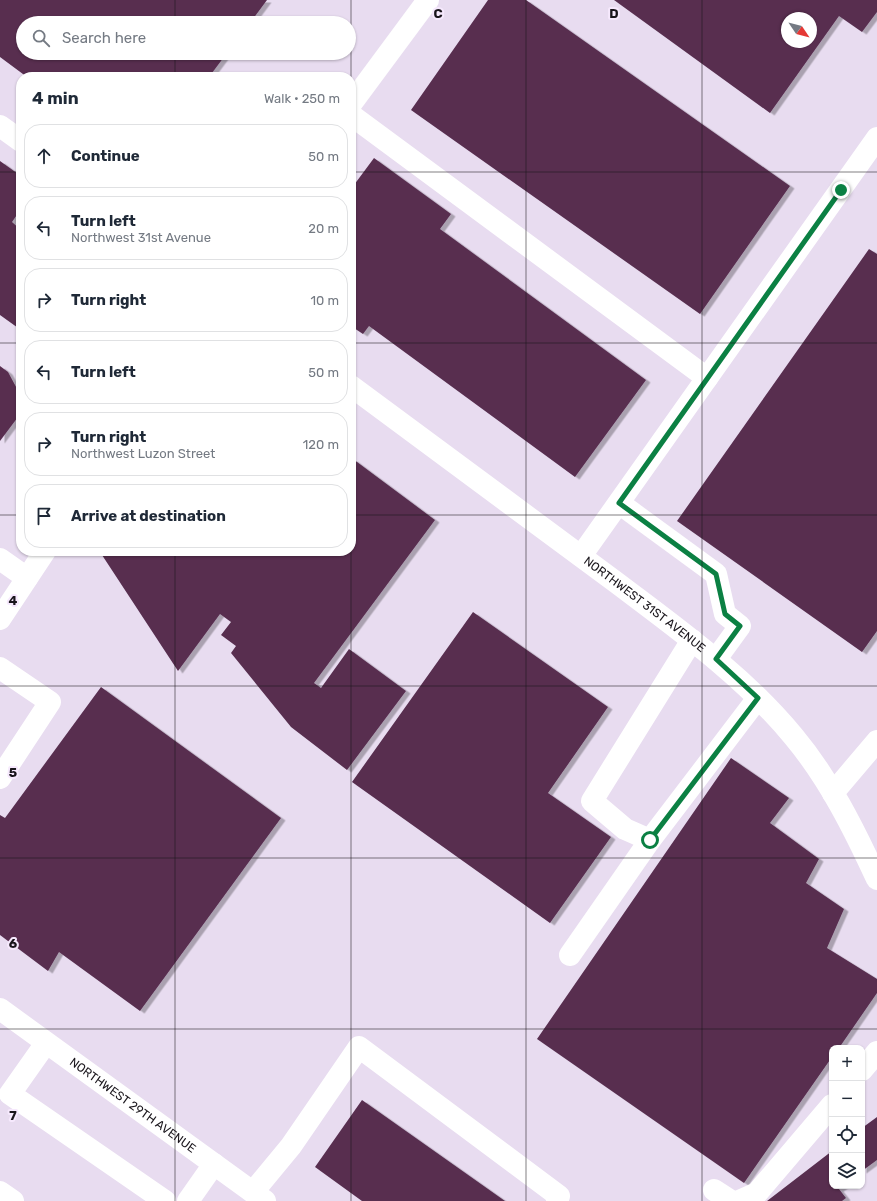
<!DOCTYPE html>
<html lang="en">
<head>
<meta charset="utf-8">
<style>
	:root { --surface:#fff; --page:#f2f2f3; --text:#1f2937; --muted:#747a83; --line:#e0e1e3 }
	body { margin:0; font-family:Rubik,sans-serif; background:var(--page); color:var(--text) }
	.controls { position:absolute; right:12px; bottom:12px; display:grid; overflow:hidden; border-radius:8px; box-shadow:0 1px 3px #0004 }
	.controls button { width:36px; height:36px; display:grid; place-items:center; padding:0; border:0; border-bottom:1px solid var(--line); background:var(--surface); color:var(--text); font:20px sans-serif }
	.compass { position:absolute; left:781px; top:12px; width:36px; height:36px; border-radius:50%; background:var(--surface); box-shadow:0 1px 3px #0004; rotate:125deg }
	.stop { position:absolute; width:12px; height:12px; margin:-9px; border:3px solid #0b8043; border-radius:50%; background:#fff }
	.stop.end { background:#0b8043; border-color:#fff; box-shadow:0 1px 4px #0008 }
	.list { margin:0; padding:0; list-style:none }
	h2 { display:flex; justify-content:space-between; align-items:center; height:52px; margin:0; padding:0 16px; font-size:17px }
	h2 small { font-size:13px; font-weight:400; color:var(--muted) }
	.list li { display:grid; grid-template-columns:26px 1fr auto; gap:12px; align-items:center; box-sizing:border-box; height:64px; margin:0 8px 8px; padding:0 8px; border:1px solid var(--line); border-radius:16px }
	.list b { display:block; font-size:15px; white-space:nowrap }
	.list p { margin:0; font-size:13px; white-space:nowrap; color:var(--muted) }
	.list em { font-size:13px; font-style:normal; color:var(--muted) }
	.icon { flex:none; width:22px; height:22px; fill:none; stroke:currentColor; stroke-width:2; stroke-linecap:round; stroke-linejoin:round }
	.map { position:relative; flex:none; width:877px; height:1201px; overflow:hidden }
	.search { position:absolute; background:var(--surface); box-shadow:0 1px 3px #0004; left:16px; top:16px; width:340px; height:44px; display:flex; align-items:center; gap:10px; box-sizing:border-box; padding:0 14px; border-radius:22px; color:var(--muted); font-size:15px }
	.panel { position:absolute; background:var(--surface); box-shadow:0 1px 3px #0004; left:16px; top:72px; width:340px; height:484px; border-radius:16px }
	.map>svg:first-child { display:block }
	.building { fill:#582f50; fill-rule:evenodd; filter:url(#shadow) }
	.lines { fill:none; stroke-linecap:round; stroke-linejoin:round }
	.minor { stroke:#fff; stroke-width:22 }
	.route { stroke:#0b8043; stroke-width:5 }
	.grid { fill:none; stroke:#19151b; stroke-width:1; stroke-opacity:0.55 }
	.labels { text-anchor:middle; stroke-width:4; stroke-linejoin:round; paint-order:stroke }
	.street-label { font-size:12px; fill:#19151b; stroke:#f6e9fd }
	.grid-label { font-size:13px; text-anchor:middle; font-weight:bold; fill:#19151b; stroke:#f6e9fd; stroke-width:4; stroke-linejoin:round; paint-order:stroke }
</style>
</head>
<body>
<div class="map">
<svg width="877" height="1201" viewBox="0 0 877 1201">
	<defs>
		<filter id="shadow"><feDropShadow dx="4.5" dy="2.5" stdDeviation="0" flood-color="#0004"/></filter>
	</defs>
	<rect width="100%" height="100%" fill="#e8dcf0"/>
	<path class="building" d="M0,0H267L250,23H23V53H227L209,77H27L0,57Z
		M488,0H526L790,186L700,314L411,110Z
		M614,0H877V12L862,32L839,16L770,113ZM787,18H811V42H787Z
		M374,158L451,214L440,229L646,380L575,477L369,326L363,334L351,326V189Z
		M0,161L21,176V209L12,222L21,230V330L0,315Z
		M869,249L877,254V631L862,652L677,521Z
		M0,366L8,372L21,396V413L0,441Z
		M353,459L435,520L314,683L321,688L349,649L406,691L347,770L291,727L231,653L236,646L221,635L231,622L220,614L178,671L102,555L105,551H351V462Z
		M473,612L608,707L548,793L611,837L550,923L352,782Z
		M101,687L281,818L140,1011L59,952L48,971L0,935V815L5,818Z
		M731,758L789,798L770,823L819,859L806,883L844,909L827,948L877,979V993L839,1048H832V1057L744,1183L537,1039Z
		M362,1100L505,1201H362L315,1167Z
		M877,1117V1160L862,1171V1128Z
		M832,1151V1186H844L839,1189L846,1198L842,1201H767Z"/>
	<g class="lines">
		<g class="minor">
			<path d="M351,104L428,0"/>
			<path d="M351,115L707,378"/>
			<path d="M0,126L21,141"/>
			<path id="s1" d="M351,386C440,452 529,517 617,583C679,630 744,676 794,737C829,779 854,829 877,879"/>
			<path d="M619,503L716,574L725,614L740,626L716,659"/>
			<path d="M581,556L877,138"/>
			<path d="M0,559L27,578"/>
			<path d="M0,619L45,551"/>
			<path d="M692,640L592,801L625,829L650,840L758,698"/>
			<path d="M0,668L50,702L0,778"/>
			<path d="M833,793L877,741"/>
			<path d="M570,955L650,840"/>
			<path id="s2" d="M0,1009L265,1201"/>
			<path d="M46,1043L10,1094L165,1201"/>
			<path d="M862,1070L877,1052"/>
			<path d="M714,1190L731,1201"/>
			<path d="M0,1192L13,1201"/>
			<path d="M253,1192L291,1146L359,1047L559,1196L557,1201"/>
			<path d="M188,1201L214,1164"/>
			<path d="M739,1201L757,1193L832,1105"/>
		</g>
	</g>
	<g class="lines">
		<path class="route" d="M650,840L758,698L716,659L740,626L725,614L716,574L619,503L841,190"/>
	</g>
	<path class="grid" d="M175,0V23M351,0V77M526,0V1201M702,0V1201M175,53V77M0,172H21M351,172H877M0,343H21M351,343H877M0,515H21M351,515H877M175,551V1201M351,551V1201M0,686H877M0,858H877M0,1029H877"/>
	<g class="labels">
		<g class="street-label">
			<text dy="4" stroke="none"><textPath href="#s1" startOffset="366">NORTHWEST 31ST AVENUE</textPath></text>
			<text dy="4" stroke="none"><textPath href="#s2" startOffset="164">NORTHWEST 29TH AVENUE</textPath></text>
		</g>
	</g>
	<g class="grid-label">
		<text x="438" y="18">C</text>
		<text x="614" y="18">D</text>
		<text x="13" y="605">4</text>
		<text x="13" y="777">5</text>
		<text x="13" y="948">6</text>
		<text x="13" y="1120">7</text>
	</g>
</svg>
<div class="controls">
<button>+</button>
<button>−</button>
<button><svg class="icon" aria-label="locate" viewBox="0 0 24 24"><circle cx="12" cy="12" r="6"/><path d="M12 2v4M12 18v4M2 12h4M18 12h4"/></svg></button>
<button><svg class="icon" aria-label="layers" viewBox="0 0 24 24"><path d="M12 4l9 5-9 5-9-5zM3 14l9 5 9-5"/></svg></button>
</div>
<svg class="compass" viewBox="-18 -18 36 36"><path d="M0-13l5 13h-10z" fill="#e53935"/><path d="M0 13l5-13h-10z" fill="#747a83"/></svg>
<div class="stop" style="left:650px;top:840px"></div>
<div class="stop end" style="left:841px;top:190px"></div>
<div class="search"><svg class="icon" aria-label="search" viewBox="0 0 24 24"><circle cx="10" cy="10" r="6"/><path d="M15 15l6 6"/></svg>Search here</div>
<section class="panel">
<h2>4 min<small>Walk · 250 m</small></h2>
<ul class="list">
<li><svg class="icon" aria-label="ahead" viewBox="0 0 24 24"><path d="M12 20V5M6 11l6-6 6 6"/></svg><div><b>Continue</b></div><em>50 m</em></li>
<li><svg class="icon" aria-label="left" viewBox="0 0 24 24"><path d="M17 20v-9H6M10 6l-5 5 5 5"/></svg><div><b>Turn left</b><p>Northwest 31st Avenue</p></div><em>20 m</em></li>
<li><svg class="icon" aria-label="right" viewBox="0 0 24 24"><path d="M7 20v-9h11M14 6l5 5-5 5"/></svg><div><b>Turn right</b></div><em>10 m</em></li>
<li><svg class="icon" aria-label="left" viewBox="0 0 24 24"><path d="M17 20v-9H6M10 6l-5 5 5 5"/></svg><div><b>Turn left</b></div><em>50 m</em></li>
<li><svg class="icon" aria-label="right" viewBox="0 0 24 24"><path d="M7 20v-9h11M14 6l5 5-5 5"/></svg><div><b>Turn right</b><p>Northwest Luzon Street</p></div><em>120 m</em></li>
<li><svg class="icon" aria-label="arrive" viewBox="0 0 24 24"><path d="M6 21V4h12l-3 4 3 4H6"/></svg><div><b>Arrive at destination</b></div></li>
</ul>
</section>
</div>
</body>
</html>
